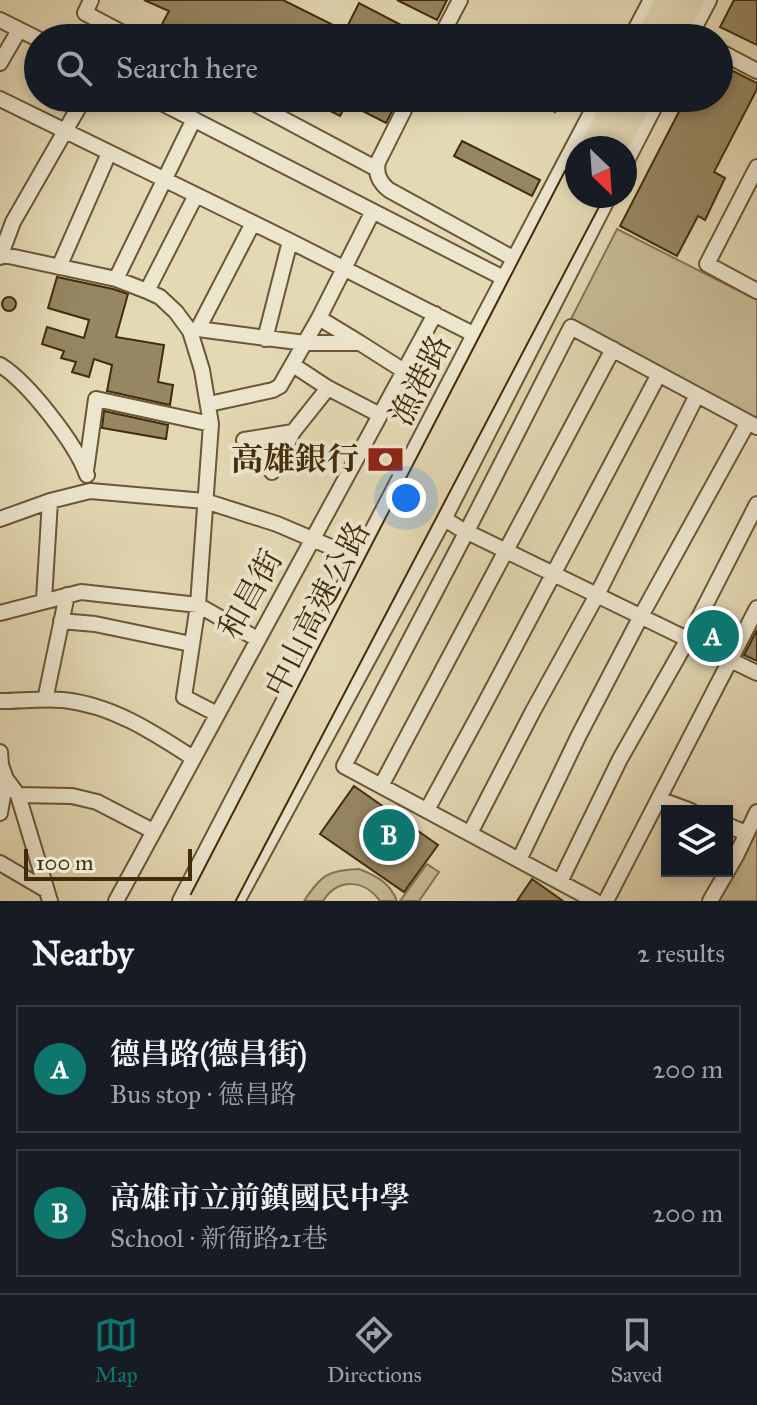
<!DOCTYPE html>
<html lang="en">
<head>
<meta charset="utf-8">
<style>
	:root { --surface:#171b24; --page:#242831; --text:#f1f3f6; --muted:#9ea1a6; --line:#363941; --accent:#0f766e }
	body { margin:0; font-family:"IM FELL Great Primer","Noto Serif TC",serif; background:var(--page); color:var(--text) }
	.controls { position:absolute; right:24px; bottom:24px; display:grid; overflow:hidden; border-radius:0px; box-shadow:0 4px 12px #0003 }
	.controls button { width:72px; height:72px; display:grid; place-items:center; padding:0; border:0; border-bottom:2px solid var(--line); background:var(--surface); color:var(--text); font:40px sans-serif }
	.compass { position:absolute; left:565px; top:136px; width:72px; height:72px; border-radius:50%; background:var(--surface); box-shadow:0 4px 12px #0003; rotate:155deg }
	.scale { position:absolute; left:24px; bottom:20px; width:168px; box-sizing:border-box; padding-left:8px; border:4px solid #422c08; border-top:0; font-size:22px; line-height:28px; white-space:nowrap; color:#422c08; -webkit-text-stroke:6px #ede6cf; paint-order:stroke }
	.you { position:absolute; left:406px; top:498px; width:28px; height:28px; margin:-20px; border:6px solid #fff; border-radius:50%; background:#1a73e8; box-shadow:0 0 0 12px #1a73e833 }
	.badge { display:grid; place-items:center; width:52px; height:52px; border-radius:50%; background:var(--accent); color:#fff; font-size:26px; font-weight:700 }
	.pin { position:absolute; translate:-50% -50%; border:4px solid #fff; box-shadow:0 2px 8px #0006 }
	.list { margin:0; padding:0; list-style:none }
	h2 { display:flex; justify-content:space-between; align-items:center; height:104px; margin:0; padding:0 32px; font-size:34px }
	h2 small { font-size:26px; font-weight:400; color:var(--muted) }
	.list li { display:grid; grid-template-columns:52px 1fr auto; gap:24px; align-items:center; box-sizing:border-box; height:128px; margin:0 16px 16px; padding:0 16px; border:2px solid var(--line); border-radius:0px }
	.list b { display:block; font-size:30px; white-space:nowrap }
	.list p { margin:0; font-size:26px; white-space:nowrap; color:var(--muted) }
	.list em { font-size:26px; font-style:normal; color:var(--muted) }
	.icon { flex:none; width:44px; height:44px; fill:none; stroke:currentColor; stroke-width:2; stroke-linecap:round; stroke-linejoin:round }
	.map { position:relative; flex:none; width:757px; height:901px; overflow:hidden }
	.search { position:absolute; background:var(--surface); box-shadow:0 4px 12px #0003; left:24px; right:24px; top:24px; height:88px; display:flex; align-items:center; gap:20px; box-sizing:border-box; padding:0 28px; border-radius:44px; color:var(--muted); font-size:30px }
	.sheet { height:392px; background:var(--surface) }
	nav { display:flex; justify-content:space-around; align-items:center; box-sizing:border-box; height:112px; border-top:2px solid var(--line); background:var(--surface); font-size:22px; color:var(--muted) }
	nav a { display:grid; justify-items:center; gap:4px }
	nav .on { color:var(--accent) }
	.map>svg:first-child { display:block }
	.green { fill:#c8bc98; stroke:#857450; stroke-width:2 }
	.building { fill:#968662; stroke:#422c08; stroke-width:2 }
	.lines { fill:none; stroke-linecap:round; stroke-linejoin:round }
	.minor-casing { stroke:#6a5733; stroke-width:18 }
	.tertiary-casing { stroke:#6a5733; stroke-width:20 }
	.motorway-casing { stroke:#422c08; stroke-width:28 }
	.minor { stroke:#ede6cf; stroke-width:14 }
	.tertiary { stroke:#ede6cf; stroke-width:16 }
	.motorway { stroke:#e4d9b5; stroke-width:24 }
	.motorway-bridge-casing { stroke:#422c08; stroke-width:28; stroke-linecap:butt }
	.motorway-bridge { stroke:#e4d9b5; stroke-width:24 }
	.labels { text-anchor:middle; stroke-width:8; stroke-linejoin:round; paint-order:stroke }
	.street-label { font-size:32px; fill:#422c08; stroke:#ede6cf }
	.poi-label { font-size:32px; font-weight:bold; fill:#422c08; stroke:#ede6cf; text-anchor:end }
</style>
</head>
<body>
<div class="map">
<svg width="757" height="901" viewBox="0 0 757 901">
	<rect width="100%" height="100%" fill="#e4d9b5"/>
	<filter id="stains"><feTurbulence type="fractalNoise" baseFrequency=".0025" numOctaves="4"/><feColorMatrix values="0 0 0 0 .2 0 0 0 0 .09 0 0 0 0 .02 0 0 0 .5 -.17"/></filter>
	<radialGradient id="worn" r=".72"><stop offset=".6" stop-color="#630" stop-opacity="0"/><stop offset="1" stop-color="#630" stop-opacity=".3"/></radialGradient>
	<path class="green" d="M617,229L757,300V419L571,319Z
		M757,828V901H717Z
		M427,864L439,872L419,901H400Z
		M359,869C377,876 390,883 397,901H380C364,879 338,878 323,901H304C321,875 328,870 359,869Z"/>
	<path class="building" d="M144,0H283L345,31L359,3L426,38H184L161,26L169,11Z
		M397,0H447L437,20Z
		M734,0H757V45L720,27Z
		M719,64L757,83V89L714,172L725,178L705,220L698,216L677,256L620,226L686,98H719Z
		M305,98H399L386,123L347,103L340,116Z
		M526,98H552L560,102L555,112Z
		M462,141L540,180L532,196L454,156Z
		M57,277L113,289L128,294L116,337L164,345L158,382L173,385L170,405L107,391L112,365L94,359L89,377L72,372L76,362L61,358L64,351L42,344L47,327L84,338L89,320L48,308Z
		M2 304a7 7 0 1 1 14 0a7 7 0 1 1-14 0Z
		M104,411L168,425L166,439L102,428Z
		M757,630V661L744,655Z
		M354,786L438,845L404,892L320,834Z
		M532,879L563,901H517Z"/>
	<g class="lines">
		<defs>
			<path id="minor" d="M91,0L85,13L132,38
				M0,20L38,39
				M440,38L460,0
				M719,51L757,71
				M0,63L19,30
				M152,98L515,284
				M244,98L377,169
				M410,98L378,162C375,174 380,183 389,190L522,263
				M0,99L290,241L475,335
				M757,167L707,264L757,291
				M0,254L116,279L147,291L160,297L176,312L190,331L202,370L211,424L198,605L184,697L217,714
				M0,257L13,222L84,98
				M59,267L109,153
				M116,279L194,119
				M147,291L196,195
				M319,318L360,343
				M198,329L305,343H360L404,371
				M191,331L198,329L253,223
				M265,339L290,241
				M0,365C28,382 76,444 87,475
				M293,365L328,388
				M209,404L273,390L280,386L319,318L373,211
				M244,440L293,432
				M86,471L96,399L211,424
				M272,472L293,432L328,388L380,415
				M434,512L459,528L757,673
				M0,519L50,501L90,491L205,501L277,524L359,559
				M44,600L50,501
				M0,613L81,592L198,605L257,639
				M61,621L95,624L191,644
				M45,700L67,595
				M0,701C21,701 42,698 63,700C112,705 153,732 193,758
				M0,752L1,765L6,779L18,795L50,901
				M381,786L613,349
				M18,795L72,796L97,802L153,831
				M659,799L691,811
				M427,810L483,707L659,374
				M0,813L6,779
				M727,825L746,833
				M470,833L533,711L597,595L697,395
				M519,860L579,735L641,616L748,422
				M0,863L46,890
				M560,882L620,759L688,639L757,504
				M116,901L435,314
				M595,901L344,766L467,531L571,327L757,427
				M606,901L757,608
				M710,901L736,856L757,812"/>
			<path id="tertiary" d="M632,38L652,0
				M688,38L708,0
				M625,162L658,98
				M181,901L475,335L600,98
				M236,901L443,519L608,196"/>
			<path id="motorway" d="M648,38L668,0
				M672,38L692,0
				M592,148L617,98
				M615,148L641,98"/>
		</defs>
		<use href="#minor" class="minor-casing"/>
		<use href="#tertiary" class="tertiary-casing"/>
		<use href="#motorway" class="motorway-casing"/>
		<use href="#minor" class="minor"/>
		<use href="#tertiary" class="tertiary"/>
		<use href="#motorway" class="motorway"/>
		<defs>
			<path id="motorway-bridge" d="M202,901L577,176
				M221,901L590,196"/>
		</defs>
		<use href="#motorway-bridge" class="motorway-bridge-casing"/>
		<use href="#motorway-bridge" class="motorway-bridge"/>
	</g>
	<defs>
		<symbol id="bank-bare" viewBox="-9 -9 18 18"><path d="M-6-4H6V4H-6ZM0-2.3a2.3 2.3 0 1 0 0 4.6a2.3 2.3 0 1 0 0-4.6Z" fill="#8f2418" stroke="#ede6cf" stroke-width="2.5" paint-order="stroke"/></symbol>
	</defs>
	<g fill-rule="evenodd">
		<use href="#bank-bare" x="360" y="434" width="51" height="51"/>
	</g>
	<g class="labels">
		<g class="street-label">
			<text transform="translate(420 380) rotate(-63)" y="11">漁港路</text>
			<text transform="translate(250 594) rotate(-61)" y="11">和昌街</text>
			<text transform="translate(317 609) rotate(-63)" y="11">中山高速公路</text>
		</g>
		<g class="poi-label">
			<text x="359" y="470">高雄銀行</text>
		</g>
	</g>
	<rect width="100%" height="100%" filter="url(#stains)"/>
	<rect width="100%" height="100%" fill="url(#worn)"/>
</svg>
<div class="controls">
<button><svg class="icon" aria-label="layers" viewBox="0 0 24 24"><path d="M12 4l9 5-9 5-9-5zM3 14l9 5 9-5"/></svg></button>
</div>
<svg class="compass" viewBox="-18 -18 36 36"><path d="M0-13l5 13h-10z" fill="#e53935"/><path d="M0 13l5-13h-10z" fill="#9ea1a6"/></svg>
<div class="scale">100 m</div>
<div class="you"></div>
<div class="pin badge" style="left:713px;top:636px">A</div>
<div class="pin badge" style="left:389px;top:835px">B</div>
<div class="search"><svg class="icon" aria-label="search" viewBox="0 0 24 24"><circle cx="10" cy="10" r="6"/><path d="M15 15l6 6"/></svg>Search here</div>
</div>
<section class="sheet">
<h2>Nearby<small>2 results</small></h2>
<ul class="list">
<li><span class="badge">A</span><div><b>德昌路(德昌街)</b><p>Bus stop · 德昌路</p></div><em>200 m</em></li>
<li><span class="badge">B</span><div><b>高雄市立前鎮國民中學</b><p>School · 新衙路21巷</p></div><em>200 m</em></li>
</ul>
</section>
<nav>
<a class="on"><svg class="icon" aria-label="map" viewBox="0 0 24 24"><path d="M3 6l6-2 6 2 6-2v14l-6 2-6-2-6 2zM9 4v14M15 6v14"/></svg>Map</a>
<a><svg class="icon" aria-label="directions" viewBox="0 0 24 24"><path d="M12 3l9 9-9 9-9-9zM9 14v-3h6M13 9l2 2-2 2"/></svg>Directions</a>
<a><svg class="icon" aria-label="saved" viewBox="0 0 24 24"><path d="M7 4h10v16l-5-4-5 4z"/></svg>Saved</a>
</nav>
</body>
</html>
